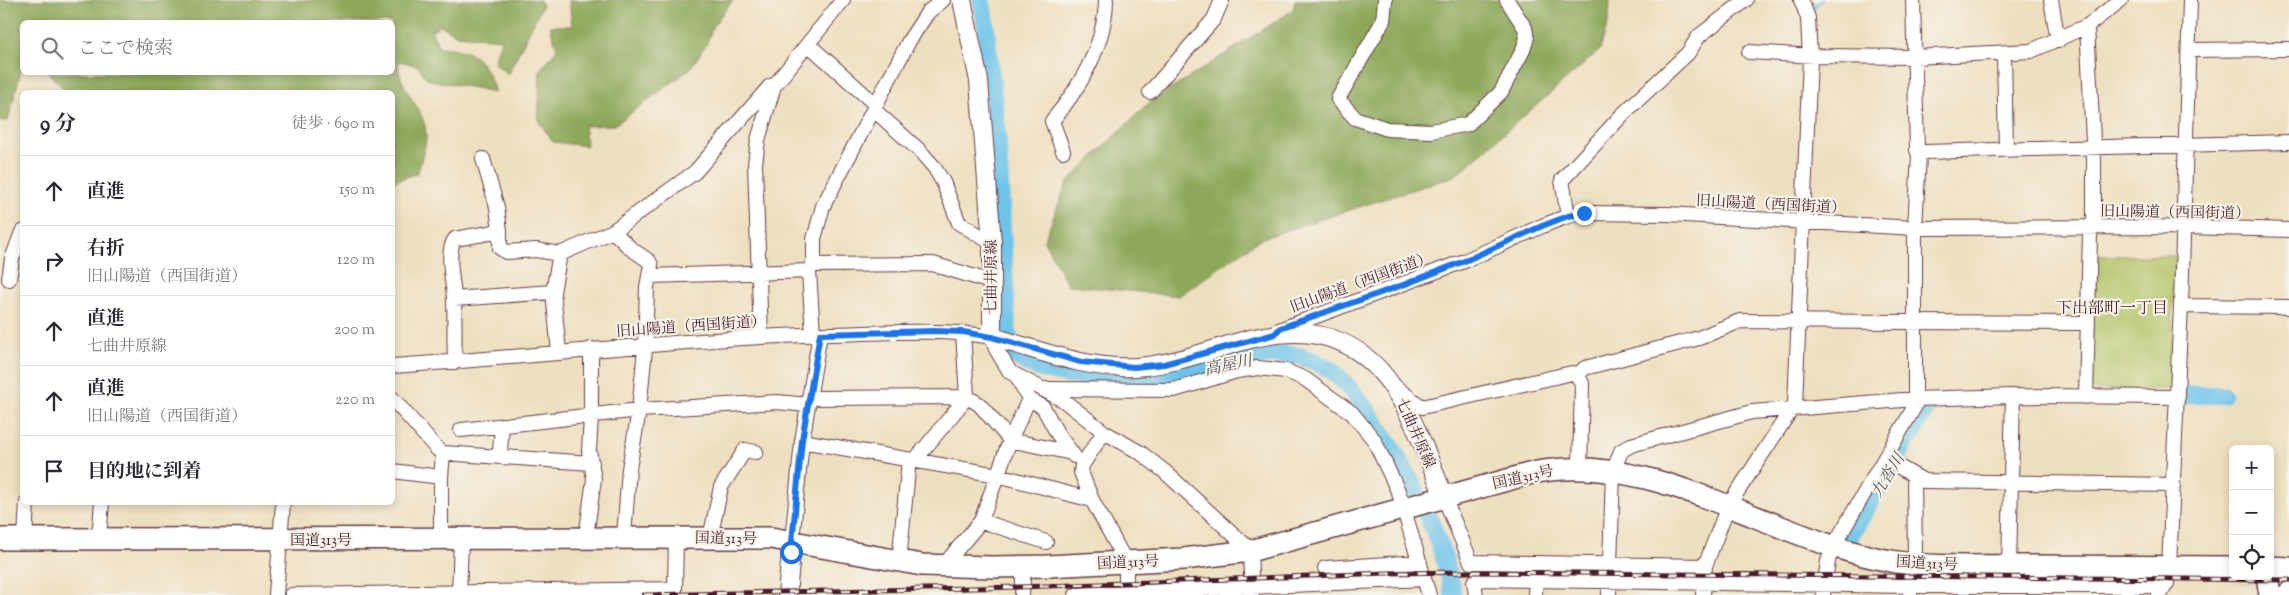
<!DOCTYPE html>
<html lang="ja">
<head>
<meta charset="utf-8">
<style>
	:root { --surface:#fff; --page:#f7f7f7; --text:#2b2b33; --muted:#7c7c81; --line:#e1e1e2 }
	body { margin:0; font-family:"Sorts Mill Goudy","Noto Serif JP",serif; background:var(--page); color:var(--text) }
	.controls { position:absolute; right:15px; bottom:15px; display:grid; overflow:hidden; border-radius:8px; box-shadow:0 2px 8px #0003 }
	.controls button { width:45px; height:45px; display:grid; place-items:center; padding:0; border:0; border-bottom:1px solid var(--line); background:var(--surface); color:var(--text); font:25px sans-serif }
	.stop { position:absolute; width:15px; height:15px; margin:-11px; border:4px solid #1a73e8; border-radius:50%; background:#fff }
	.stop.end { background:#1a73e8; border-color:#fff; box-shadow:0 1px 5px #0008 }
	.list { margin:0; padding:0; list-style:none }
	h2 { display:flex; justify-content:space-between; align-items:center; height:65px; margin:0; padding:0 20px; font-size:21px }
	h2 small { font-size:16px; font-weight:400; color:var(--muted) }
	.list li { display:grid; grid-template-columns:32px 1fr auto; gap:15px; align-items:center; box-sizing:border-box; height:70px; padding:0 20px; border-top:1px solid var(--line) }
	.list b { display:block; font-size:19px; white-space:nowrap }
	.list p { margin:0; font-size:16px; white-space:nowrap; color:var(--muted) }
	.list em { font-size:16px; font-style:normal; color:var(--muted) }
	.icon { flex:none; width:28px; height:28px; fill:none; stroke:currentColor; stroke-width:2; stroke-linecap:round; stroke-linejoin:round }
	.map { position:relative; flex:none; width:2289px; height:595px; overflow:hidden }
	.search { position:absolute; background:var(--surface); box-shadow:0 2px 8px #0003; left:20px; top:20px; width:375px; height:55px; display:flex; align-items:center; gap:12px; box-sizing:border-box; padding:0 18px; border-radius:8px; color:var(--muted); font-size:19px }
	.panel { position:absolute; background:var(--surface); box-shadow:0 2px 8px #0003; left:20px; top:90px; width:375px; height:415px; border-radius:8px }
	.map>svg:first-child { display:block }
	.green { fill:#b2c265; stroke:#7e7048 }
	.forest { fill:#8da85a; stroke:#6c6442 }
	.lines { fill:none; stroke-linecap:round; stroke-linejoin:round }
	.stream { stroke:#6dc4ea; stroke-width:3 }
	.river { stroke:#6dc4ea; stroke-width:18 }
	.minor-casing { stroke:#633c41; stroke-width:16 }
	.major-casing { stroke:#633c41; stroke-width:20 }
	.highway-casing { stroke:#633c41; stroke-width:24 }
	.minor { stroke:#fff; stroke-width:14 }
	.major { stroke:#fff; stroke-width:18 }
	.highway { stroke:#fff; stroke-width:21 }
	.rail-casing { stroke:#4a1f2b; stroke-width:5 }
	.rail { stroke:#f7f3e8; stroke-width:3; stroke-dasharray:9; stroke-linecap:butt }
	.route { stroke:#1a73e8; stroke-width:6 }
	.labels { text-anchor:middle; stroke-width:4.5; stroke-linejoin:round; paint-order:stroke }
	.street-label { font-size:15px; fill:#4a1f2b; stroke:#f7f3e8 }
	.neighbourhood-label { font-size:16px; fill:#4a1f2b; stroke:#f7f3e8 }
	.water-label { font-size:16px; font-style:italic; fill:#545164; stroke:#f7f3e8 }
</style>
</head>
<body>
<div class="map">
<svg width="2289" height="595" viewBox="0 0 2289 595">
	<rect width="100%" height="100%" fill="#f7f3e8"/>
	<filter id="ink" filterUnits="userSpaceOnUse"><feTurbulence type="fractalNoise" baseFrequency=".02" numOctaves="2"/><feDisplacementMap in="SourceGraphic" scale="10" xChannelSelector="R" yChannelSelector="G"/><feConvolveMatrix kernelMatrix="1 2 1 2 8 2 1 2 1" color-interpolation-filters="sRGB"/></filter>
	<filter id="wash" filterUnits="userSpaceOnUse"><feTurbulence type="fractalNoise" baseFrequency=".0096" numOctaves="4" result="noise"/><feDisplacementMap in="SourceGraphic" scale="20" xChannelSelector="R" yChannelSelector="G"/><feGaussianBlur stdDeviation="1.12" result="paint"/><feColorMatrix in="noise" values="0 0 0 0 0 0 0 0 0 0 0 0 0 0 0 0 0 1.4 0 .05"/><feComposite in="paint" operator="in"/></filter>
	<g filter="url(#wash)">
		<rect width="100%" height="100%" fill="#eedfbf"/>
		<path class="green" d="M2093,256H2175L2170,383L2167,389L2094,390L2091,387Z"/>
		<path class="forest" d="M0,0H540L542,6L508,74L494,63L501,39L457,35L440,25L431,31L439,47C473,48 486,61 495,93C473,86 450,85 427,79L418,66L399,61C395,86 426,109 426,134C427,146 420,161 418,173L393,182L392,92H67L48,73L392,72V22H22V67L8,121H0Z
			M569,0H733L713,26L707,43L690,69L615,125L584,126L587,146L553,142L538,120L540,70L557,49L550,26H572Z
			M1295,0H1610L1609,19L1600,50L1455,176L1260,239L1179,296L1068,285L1044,241L1067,183L1145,106L1293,10Z"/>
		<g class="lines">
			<path class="stream" d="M1812,12L1816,4L1822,0"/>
			<path class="river" d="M981,0L985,19L998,144L1007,329C1009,336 1010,348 1015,354C1039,381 1129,381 1164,377C1204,373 1268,345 1306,358C1315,361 1331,369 1338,376C1384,421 1444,532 1453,595
				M2183,395H2223
				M1849,538L1924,412"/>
		</g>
	</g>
	<g filter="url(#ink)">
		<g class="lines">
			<defs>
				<path id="minor" d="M1385,0L1383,21L1338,99L1355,118L1387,129L1431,131L1468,124L1501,92L1523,50L1527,38L1525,28L1507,0
					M1913,0L1917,150L1919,155
					M2051,0L2058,41
					M808,44L876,105
					M2189,50L2289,49
					M1749,52L1814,56L1914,57L2031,51L2087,26L2121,0
					M2004,54L2006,150
					M1150,92L1214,19L1222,0
					M874,110L920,151L934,167L943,182L959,223L992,243
					M1063,151L1052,121C1080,88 1105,45 1106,0
					M483,159L497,207L500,231
					M1568,216L1562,180L1623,114L1688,53L1699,36L1746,0
					M613,231L630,248L649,261L651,265L647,287L645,349L639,410L629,469L624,537
					M812,265L933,264L991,282
					M649,276L809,271
					M9,279L12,259L22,232
					M454,299L553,292
					M2181,306L2289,307
					M1276,331L1467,260L1542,226L1568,216L1584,213L1667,214L1915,228L2187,227L2289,230
					M963,333L967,397L979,404L1010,440L1072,453
					M813,334L809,271L814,260V239L823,206L909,41L928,12L943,0
					M761,337L755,164L758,140L774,86
					M559,352L553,292L560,254
					M455,362C454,341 455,320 454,300C454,284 445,252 455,239L500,231V248L506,252L536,250L560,254L613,231L695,172L770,86H774L843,0
					M392,366C537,357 681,339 826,334C882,333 937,328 992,337L996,349L1010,372L1063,400L1104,432L1141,453L1164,471L1245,545L1250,551L1252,595
					M1577,375L1582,383L1580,468
					M1017,377L1029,399L1043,407L1057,433L1074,456
					M1393,385L1422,407L1572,373L1577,375L1585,368L1699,338L1740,321L2087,323
					M1046,389L1174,390L1237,371L1258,368L1286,371L1305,379L1352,413L1374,440L1399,493L1429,595
					M2086,397L2090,233L2094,219V159L2087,26
					M392,398L437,449L443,453L441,477V540
					M809,398L967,397
					M461,430L639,410L777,402L808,405
					M1104,432L1082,465L1081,472L1092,500L1126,562V595
					M802,441L998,475L1092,500
					M500,451L502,425
					M443,453L592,463
					M1885,459L1924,481L2173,485
					M915,460L967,397
					M392,471L441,477
					M1444,497L1471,562L1705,566
					M981,521L1046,542
					M586,537L594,479L589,451L591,417V349
					M99,538L102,502
					M710,538L721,487L745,450L756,452
					M25,539L27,502
					M792,541L802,441L820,334
					M899,562L909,460
					M947,566L949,559L981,521L1010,440L1029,399
					M2009,566L2013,396
					M1325,568L1420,562
					M276,595L283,502
					M292,595L675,589L676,537
					M459,595L461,540
					M1022,595L1024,566
					M1076,595L1424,579
					M1476,595L1474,582L1479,579L1536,580
					M1535,595L1536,580L1910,586H2152L2162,592
					M1609,595L1613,472L1621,451L1631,445L1752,412L1915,399L2013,396L2178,397
					M1703,595L1705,566L1728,506L1795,404L1810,59L1808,18L1801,0
					M1823,595L1828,561L1833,547L1915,406V228L1919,155L1925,152L2289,142
					M1910,595L1915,555L1914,476
					M2159,595L2167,583L2169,567L2181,306L2190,0"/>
				<path id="major" d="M962,0L979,81L992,243V337C1039,350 1087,370 1136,367C1176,364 1212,349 1250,339C1375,308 1407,402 1444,497
					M787,595L792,541"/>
				<path id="highway" d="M0,539L771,538L922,565L991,567L1047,566L1183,559L1250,551L1532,473C1655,447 1777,544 1897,562C1938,568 1981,565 2022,566C2092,566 2162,567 2233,567
					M2270,567L2289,568
					M2267,576L2270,595
					M2287,595L2289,593"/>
			</defs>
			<use href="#minor" class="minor-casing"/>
			<use href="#major" class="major-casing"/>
			<use href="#highway" class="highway-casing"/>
			<use href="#minor" class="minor"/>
			<use href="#major" class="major"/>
			<use href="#highway" class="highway"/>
			<defs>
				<path id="rail" d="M644,595L1020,587L1387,573L1470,572L2289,580"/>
			</defs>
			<use href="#rail" class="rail-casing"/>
			<use href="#rail" class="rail"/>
		</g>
	</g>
	<g class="lines" filter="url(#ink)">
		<path class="route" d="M791,552L802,440L820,334L934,331L963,332L992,337L1081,362L1134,367L1164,364L1275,334L1280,328L1403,285L1467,260L1542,226L1568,216L1584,213"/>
	</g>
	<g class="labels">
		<g class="street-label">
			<text transform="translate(1771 204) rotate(3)" y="5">旧山陽道（西国街道）</text>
			<text transform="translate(2175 212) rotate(1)" y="5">旧山陽道（西国街道）</text>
			<text transform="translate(991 277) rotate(-90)" y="5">七曲井原線</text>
			<text transform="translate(1361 282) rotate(-20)" y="5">旧山陽道（西国街道）</text>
			<text transform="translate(691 326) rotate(-4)" y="5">旧山陽道（西国街道）</text>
			<text transform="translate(1416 433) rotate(66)" y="5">七曲井原線</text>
			<text transform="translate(1523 477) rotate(-13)" y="5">国道313号</text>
			<text transform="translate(726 538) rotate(1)" y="5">国道313号</text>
			<text x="321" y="545">国道313号</text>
			<text transform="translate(1128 562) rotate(-3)" y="5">国道313号</text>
			<text transform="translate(1927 563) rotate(3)" y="5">国道313号</text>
		</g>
		<g class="neighbourhood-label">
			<text x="2112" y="313">下出部町一丁目</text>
		</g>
		<g class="water-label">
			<text transform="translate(1228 364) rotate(-12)" y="6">高屋川</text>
			<text transform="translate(1887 475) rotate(-59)" y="6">九沓川</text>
		</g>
	</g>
</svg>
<div class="controls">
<button>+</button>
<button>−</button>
<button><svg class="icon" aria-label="locate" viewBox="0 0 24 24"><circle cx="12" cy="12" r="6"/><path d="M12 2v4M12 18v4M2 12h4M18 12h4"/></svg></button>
</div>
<div class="stop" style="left:791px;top:552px"></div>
<div class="stop end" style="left:1584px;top:213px"></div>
<div class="search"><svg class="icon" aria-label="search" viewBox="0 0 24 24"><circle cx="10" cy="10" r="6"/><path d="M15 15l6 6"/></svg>ここで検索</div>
<section class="panel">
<h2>9 分<small>徒歩 · 690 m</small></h2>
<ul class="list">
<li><svg class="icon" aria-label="ahead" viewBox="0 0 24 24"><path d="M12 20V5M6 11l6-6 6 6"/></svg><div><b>直進</b></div><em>150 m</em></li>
<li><svg class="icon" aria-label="right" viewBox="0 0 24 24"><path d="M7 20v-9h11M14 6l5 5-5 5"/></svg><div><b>右折</b><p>旧山陽道（西国街道）</p></div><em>120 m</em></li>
<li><svg class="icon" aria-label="ahead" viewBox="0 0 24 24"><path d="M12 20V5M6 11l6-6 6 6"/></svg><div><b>直進</b><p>七曲井原線</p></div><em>200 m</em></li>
<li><svg class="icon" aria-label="ahead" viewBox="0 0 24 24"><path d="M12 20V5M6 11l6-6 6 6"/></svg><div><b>直進</b><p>旧山陽道（西国街道）</p></div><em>220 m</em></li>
<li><svg class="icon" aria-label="arrive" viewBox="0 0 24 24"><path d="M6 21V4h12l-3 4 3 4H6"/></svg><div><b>目的地に到着</b></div></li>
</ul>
</section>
</div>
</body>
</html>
